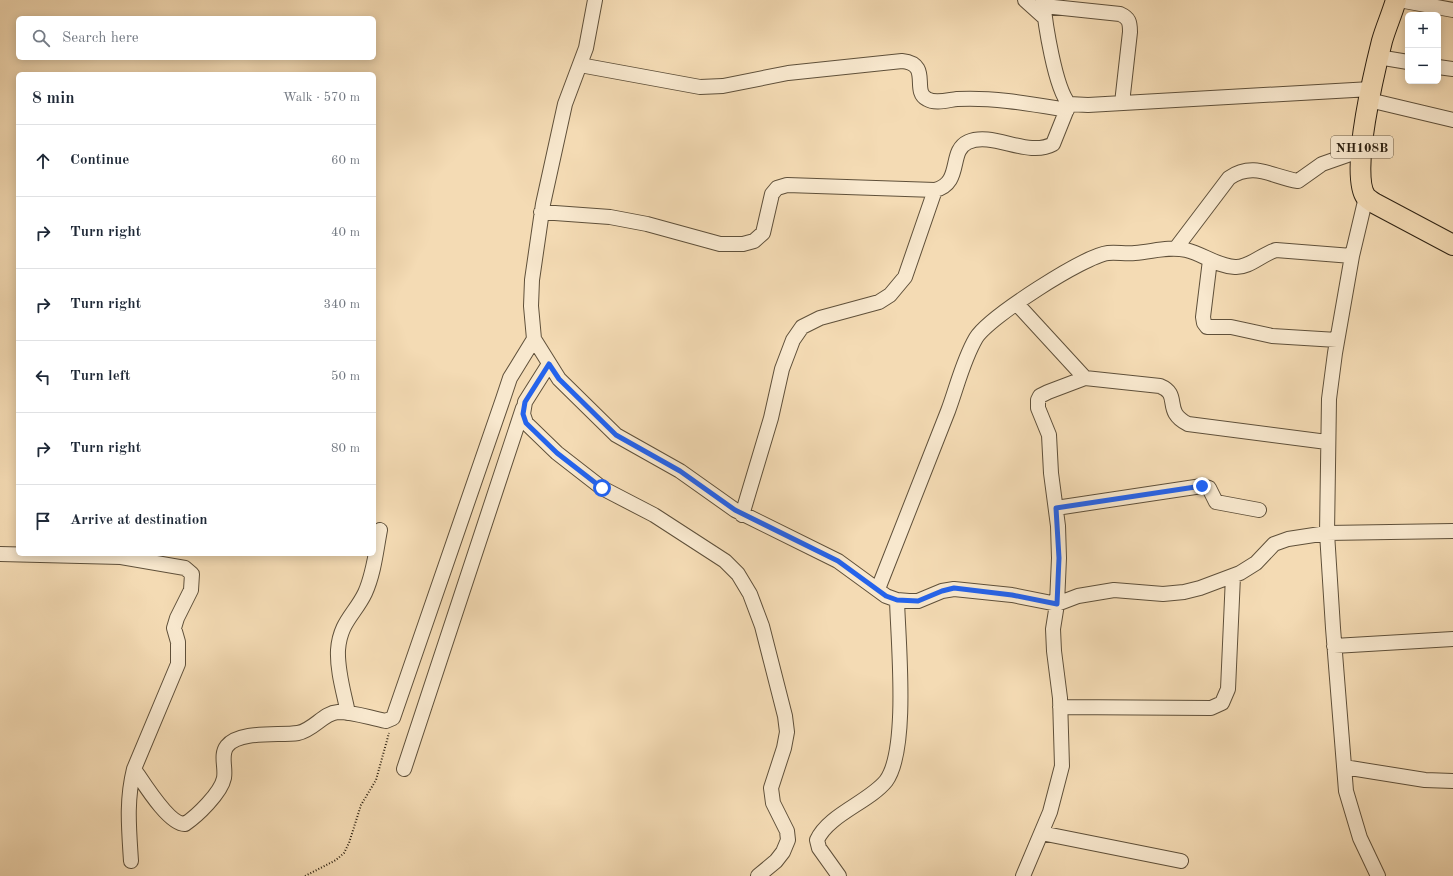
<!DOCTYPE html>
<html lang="en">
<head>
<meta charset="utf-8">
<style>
	:root { --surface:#fff; --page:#f2f2f3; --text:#1f2937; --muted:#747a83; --line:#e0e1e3 }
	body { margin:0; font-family:"Old Standard TT",serif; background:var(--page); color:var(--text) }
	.controls { position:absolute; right:12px; top:12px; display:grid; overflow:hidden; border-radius:6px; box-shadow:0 2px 10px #0003 }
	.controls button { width:36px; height:36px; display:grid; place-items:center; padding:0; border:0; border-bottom:1px solid var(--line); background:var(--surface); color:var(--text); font:20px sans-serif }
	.stop { position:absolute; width:12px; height:12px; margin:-9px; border:3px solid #2563eb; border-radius:50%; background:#fff }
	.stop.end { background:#2563eb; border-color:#fff; box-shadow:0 1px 4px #0008 }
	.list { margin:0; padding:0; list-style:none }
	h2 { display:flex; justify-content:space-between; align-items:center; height:52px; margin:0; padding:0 16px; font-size:17px }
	h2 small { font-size:13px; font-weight:400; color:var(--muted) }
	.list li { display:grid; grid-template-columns:26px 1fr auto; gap:12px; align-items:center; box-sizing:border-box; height:72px; padding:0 16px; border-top:1px solid var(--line) }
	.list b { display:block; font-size:15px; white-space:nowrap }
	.list em { font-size:13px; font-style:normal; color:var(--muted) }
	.icon { flex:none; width:22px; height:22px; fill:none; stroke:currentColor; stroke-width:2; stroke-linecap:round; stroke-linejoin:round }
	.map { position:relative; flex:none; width:1453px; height:876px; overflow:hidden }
	.search { position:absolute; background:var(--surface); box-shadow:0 2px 10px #0003; left:16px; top:16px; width:360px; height:44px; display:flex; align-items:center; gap:10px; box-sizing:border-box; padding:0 14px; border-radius:6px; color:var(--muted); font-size:15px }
	.panel { position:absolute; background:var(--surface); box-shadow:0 2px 10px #0003; left:16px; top:72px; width:360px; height:484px; border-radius:6px }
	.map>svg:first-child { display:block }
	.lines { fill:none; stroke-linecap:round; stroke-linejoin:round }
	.minor-casing { stroke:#5f503a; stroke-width:16 }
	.highway-casing { stroke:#2d2112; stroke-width:22 }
	.path { stroke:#2d2112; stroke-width:2; stroke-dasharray:1 2; stroke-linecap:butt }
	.minor { stroke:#f8e8ce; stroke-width:14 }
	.highway { stroke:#f4dbb4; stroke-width:20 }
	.route { stroke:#2563eb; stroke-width:5 }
	.labels { text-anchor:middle; stroke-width:3; stroke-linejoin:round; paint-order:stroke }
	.shield { fill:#f8e8ce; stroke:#6a5d4a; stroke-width:1 }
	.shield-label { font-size:13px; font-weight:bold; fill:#2d2112 }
</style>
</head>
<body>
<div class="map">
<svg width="1453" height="876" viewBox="0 0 1453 876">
	<rect width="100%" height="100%" fill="#f4dbb4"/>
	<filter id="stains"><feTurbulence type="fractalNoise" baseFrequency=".005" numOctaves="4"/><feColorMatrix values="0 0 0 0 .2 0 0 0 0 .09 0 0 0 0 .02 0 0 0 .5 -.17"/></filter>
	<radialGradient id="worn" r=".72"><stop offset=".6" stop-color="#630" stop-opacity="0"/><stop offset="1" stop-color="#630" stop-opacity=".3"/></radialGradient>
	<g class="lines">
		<defs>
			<path id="minor" d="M595,0L586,48L565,104L543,204L532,280L531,306L534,339L559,379L616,435L680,471L735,510L838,561L886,596L897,600L909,601H918L942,591L954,589L1012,595L1057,604L1078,596L1114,590L1163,594L1184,592L1200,588L1240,573L1256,563L1274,544L1288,539L1327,533L1453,531
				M1025,0L1045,18
				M1043,0C1045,23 1055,88 1069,104L1088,105L1371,89
				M1399,0L1453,10
				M1044,6L1120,14C1129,18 1130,22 1130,32L1122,103
				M1378,57L1408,62
				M580,65L700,87L723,86L788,73L902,61C932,64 911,91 927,99C935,104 948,100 957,99C994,97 1031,104 1067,110
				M1438,67L1453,69
				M1369,100L1453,120
				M1366,197L1352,256L1335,353L1329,399L1327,533L1333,628L1346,791L1360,838L1378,876
				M541,212L610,217L647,224L720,244H743L754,241L763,233L772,194L777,188L787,185L935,190C963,183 948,151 968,142C993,131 1028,158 1053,144L1069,104
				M1176,248L1229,178C1254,161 1272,177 1298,181L1322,164L1362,150
				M1210,260L1203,317L1204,323L1207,327H1231L1272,336L1337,340
				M1017,304L1085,378L1160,386C1182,395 1162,411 1188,424L1327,442
				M549,364L525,402L523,414L526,423L557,453L602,488L654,515L725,561L738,574L750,594L762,626L785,716L787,732L784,748L771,788L773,803L787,831L788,840L783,852L776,861L758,876
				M1056,508L1202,486L1209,488L1216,502L1259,510
				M742,515L771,418L782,369L793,340L802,327L820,318L879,302L890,295L905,277L935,190
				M0,554L121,557L185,568L192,574L191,590L177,618L174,628L178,642V664L134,769C126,801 129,829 131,861
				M878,589C901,530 925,471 948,411C957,387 963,360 976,338C989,317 1084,256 1108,253C1116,252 1126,254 1135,253C1152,252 1168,246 1186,250C1203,254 1217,266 1235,267C1249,268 1262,254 1276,250L1352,256
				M1334,646L1453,639
				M1060,707L1211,708L1222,703L1228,689L1233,576
				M348,713C344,693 337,671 338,650C340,622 355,614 365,593C374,573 376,551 380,530
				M1344,767L1425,780L1453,781
				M134,769C143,782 169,825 185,824C197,816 221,793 224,778C226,767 220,755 227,746C240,730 280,736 298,733C314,730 323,713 338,712C354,712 370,718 386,721L393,718L503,399L510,378L534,339
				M404,769L523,408
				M1041,833L1181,861
				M839,876L819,848L817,840C828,815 869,802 886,781C909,750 898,640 897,600
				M1023,876L1050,812L1062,766L1060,698L1054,651L1053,629L1057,604L1059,558L1058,526L1051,473L1049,435L1038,408V400L1040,396L1048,392L1085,378"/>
			<path id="highway" d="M1396,0C1392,14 1386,27 1382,41C1375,69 1349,175 1366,197C1368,199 1371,201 1374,203L1453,245"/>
		</defs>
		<use href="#minor" class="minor-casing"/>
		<use href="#highway" class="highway-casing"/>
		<path class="path" d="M305,876L336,860L344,853L349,843L361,805L376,780L389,733"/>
		<use href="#minor" class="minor"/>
		<use href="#highway" class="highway"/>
	</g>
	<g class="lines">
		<path class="route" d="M602,488L557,453L526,423L523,414L525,402L549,364L559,379L616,435L680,471L735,510L838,561L886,596L897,600L918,601L942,591L954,588L1012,595L1057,604L1059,558L1056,508L1202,486"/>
	</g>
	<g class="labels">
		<rect class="shield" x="1331" y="136" width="62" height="22" rx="3"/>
		<g class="shield-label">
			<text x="1362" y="152">NH108B</text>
		</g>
	</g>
	<rect width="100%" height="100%" filter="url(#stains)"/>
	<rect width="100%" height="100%" fill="url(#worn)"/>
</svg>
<div class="controls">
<button>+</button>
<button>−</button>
</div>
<div class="stop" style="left:602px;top:488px"></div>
<div class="stop end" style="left:1202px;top:486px"></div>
<div class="search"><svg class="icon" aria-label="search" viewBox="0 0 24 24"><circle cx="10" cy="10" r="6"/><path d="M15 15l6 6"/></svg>Search here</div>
<section class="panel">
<h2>8 min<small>Walk · 570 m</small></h2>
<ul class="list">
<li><svg class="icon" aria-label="ahead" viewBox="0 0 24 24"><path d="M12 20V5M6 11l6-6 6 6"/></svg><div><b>Continue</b></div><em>60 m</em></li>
<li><svg class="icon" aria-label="right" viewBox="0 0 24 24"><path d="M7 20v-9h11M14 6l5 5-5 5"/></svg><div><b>Turn right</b></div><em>40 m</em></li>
<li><svg class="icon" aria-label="right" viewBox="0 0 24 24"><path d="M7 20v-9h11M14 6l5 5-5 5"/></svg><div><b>Turn right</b></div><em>340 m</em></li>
<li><svg class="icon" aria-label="left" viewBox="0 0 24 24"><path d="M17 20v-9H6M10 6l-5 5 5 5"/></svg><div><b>Turn left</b></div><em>50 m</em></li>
<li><svg class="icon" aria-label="right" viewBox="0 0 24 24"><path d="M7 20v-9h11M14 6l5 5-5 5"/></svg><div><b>Turn right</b></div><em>80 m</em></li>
<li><svg class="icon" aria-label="arrive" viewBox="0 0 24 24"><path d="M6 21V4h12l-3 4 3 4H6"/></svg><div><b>Arrive at destination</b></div></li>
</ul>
</section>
</div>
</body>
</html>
